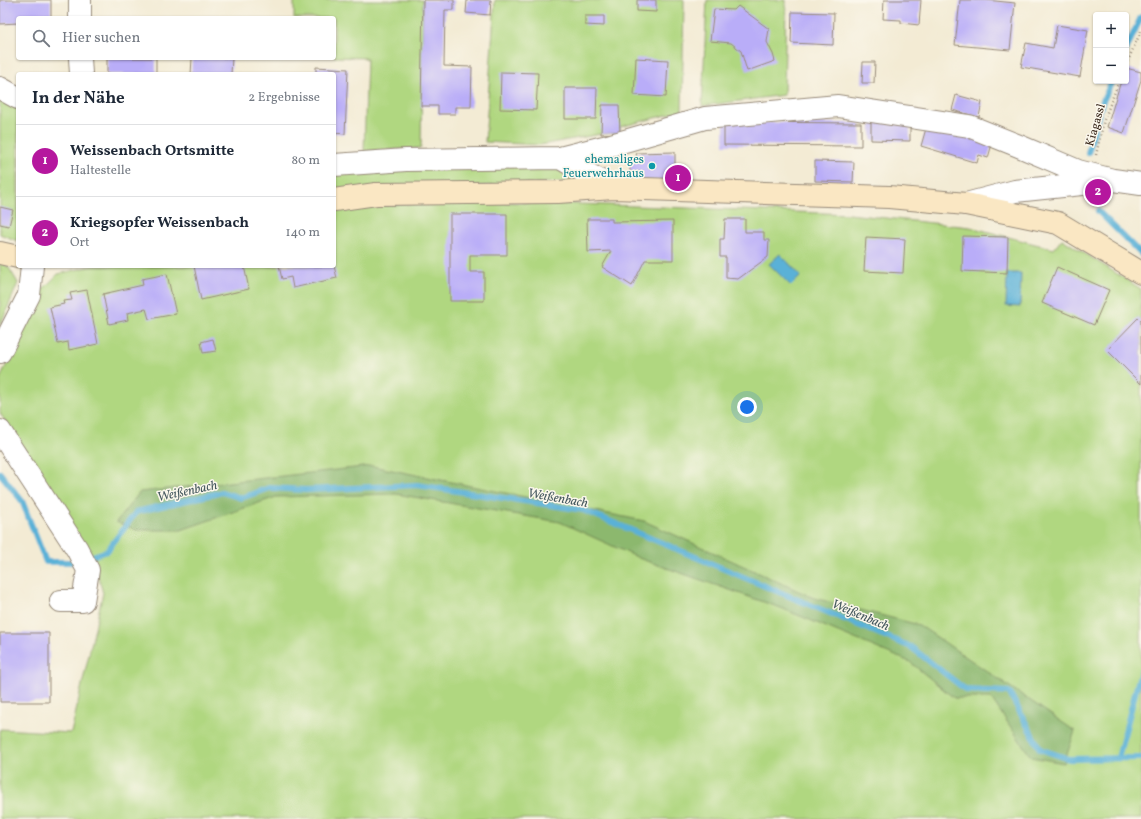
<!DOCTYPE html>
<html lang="de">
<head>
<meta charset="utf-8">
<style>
	:root { --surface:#fff; --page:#f2f2f3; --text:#1f2937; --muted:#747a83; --line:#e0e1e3; --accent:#b5179e }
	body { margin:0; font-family:Vollkorn,serif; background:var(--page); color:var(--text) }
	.controls { position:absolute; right:12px; top:12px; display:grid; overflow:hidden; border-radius:4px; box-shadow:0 1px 3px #0004 }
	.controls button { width:36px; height:36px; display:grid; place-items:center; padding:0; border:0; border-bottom:1px solid var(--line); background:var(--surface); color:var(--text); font:20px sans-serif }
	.you { position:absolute; left:747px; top:407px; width:14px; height:14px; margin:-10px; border:3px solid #fff; border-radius:50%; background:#1a73e8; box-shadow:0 0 0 6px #1a73e833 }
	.badge { display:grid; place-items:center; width:26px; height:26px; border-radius:50%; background:var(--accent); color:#fff; font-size:13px; font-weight:700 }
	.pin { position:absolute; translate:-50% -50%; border:2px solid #fff; box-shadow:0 1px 4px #0006 }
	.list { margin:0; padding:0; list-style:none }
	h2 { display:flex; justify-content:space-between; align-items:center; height:52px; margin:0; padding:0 16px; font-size:17px }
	h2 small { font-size:13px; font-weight:400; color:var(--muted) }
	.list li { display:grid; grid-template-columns:26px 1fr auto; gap:12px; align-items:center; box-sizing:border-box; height:72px; padding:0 16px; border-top:1px solid var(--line) }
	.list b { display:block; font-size:15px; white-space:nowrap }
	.list p { margin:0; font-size:13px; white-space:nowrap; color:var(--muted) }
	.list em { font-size:13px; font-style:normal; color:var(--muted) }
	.icon { flex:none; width:22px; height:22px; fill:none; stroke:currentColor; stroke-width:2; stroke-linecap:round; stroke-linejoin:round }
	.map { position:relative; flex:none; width:1141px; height:819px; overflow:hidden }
	.search { position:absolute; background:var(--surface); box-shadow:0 1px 3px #0004; left:16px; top:16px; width:320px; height:44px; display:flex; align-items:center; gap:10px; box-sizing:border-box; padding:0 14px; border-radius:4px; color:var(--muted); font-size:15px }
	.panel { position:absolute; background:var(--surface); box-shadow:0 1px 3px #0004; left:16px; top:72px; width:320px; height:196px; border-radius:4px }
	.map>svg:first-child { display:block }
	.green { fill:#b0d780; stroke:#76804f }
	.forest { fill:#8cb86e; stroke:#647146 }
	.water { fill:#5ab1d7; stroke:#4a6e7a }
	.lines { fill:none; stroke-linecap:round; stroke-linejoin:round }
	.stream { stroke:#5ab1d7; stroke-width:6 }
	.building { fill:#b9adf8 }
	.street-casing { stroke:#978a79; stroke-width:24 }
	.secondary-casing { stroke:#978a79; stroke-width:24 }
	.path { stroke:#978a79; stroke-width:2.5; stroke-dasharray:1 3; stroke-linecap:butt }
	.street { stroke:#fff; stroke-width:22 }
	.secondary { stroke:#fae7c3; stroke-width:22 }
	.culture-dot { fill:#0f9aa8; stroke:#fbf7ec; stroke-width:1.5 }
	.labels { text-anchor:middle; stroke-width:3; stroke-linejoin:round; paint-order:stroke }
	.street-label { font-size:12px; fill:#3b2a1e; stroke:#fbf7ec }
	.culture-label { font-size:12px; fill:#0d838f; stroke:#fbf7ec; text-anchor:end }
	.water-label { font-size:13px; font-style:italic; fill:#46595f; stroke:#fbf7ec }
</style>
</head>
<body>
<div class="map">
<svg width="1141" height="819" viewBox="0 0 1141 819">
	<rect width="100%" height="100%" fill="#fbf7ec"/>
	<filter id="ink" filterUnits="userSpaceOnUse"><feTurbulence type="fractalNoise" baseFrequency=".025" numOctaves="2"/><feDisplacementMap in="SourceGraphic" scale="8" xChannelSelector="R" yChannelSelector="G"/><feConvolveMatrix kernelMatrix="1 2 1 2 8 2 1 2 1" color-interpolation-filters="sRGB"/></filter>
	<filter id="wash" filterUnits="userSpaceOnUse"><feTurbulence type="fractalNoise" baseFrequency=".012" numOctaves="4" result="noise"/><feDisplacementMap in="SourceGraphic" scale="16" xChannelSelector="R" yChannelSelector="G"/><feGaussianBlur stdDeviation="0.9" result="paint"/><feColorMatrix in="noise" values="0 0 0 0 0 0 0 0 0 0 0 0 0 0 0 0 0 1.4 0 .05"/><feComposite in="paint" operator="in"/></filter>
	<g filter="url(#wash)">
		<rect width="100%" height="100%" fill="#f3ebd4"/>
		<path class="green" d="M294,0H423L421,148L364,151L367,58L334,57V18H294Z
			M495,0H684L682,111L620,127V133L601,134L540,145L485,142Z
			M707,0H786L784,95L702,106Z
			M0,96L18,106V241L0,234Z
			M550,164L584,181L334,193V171Z
			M449,201L580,204L848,214L970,227L1054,249L1062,239L1141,289V819H0V729L71,733L103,593L95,566L0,413V379L40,292L58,274L92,266H334V209Z
			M0,260L9,268L18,283L0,326Z"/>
		<path class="forest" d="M372,466L644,521L814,598L919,625L1075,731L1064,763L1031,757L991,698H954L910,662L781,608L641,559L560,522L396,494L276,497L181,530H136L116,522L140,492Z"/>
		<path class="water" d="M780,254L801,276L791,286L769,264Z
			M1007,273H1021L1020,307L1006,306Z"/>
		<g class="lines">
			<path class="stream" d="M1126,50L1141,17
				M1088,153L1102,103L1112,81
				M1098,211L1141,254
				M0,473L22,501L46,562H72L78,560
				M87,558L107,551L136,512L222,492L241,498L269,488L306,490L417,485L583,510L911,647L966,690L1009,692L1040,749L1069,759L1141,758
				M1118,758L1141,671"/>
		</g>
		<g id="blocks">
			<path class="building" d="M0,0H51V18H18V23L0,24Z
				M423,0H454V10H445L444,66L472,67L471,107H455V114H438V106H421Z
				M467,0H491L490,15L466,13Z
				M637,0H656V12L637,11Z
				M884,0H921L919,25L901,23V20L883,19Z
				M960,0H986L1015,3L1010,50L955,45Z
				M738,6L769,29L767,42L773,54L775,61L747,71L741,51L731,43L710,41L714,9L734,10Z
				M792,12L834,13L833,45L791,43Z
				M585,16H604V26L585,25Z
				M1057,25L1088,30L1080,77L1021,67L1026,43L1053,48Z
				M107,58H156V74H107Z
				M192,58H232L231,74H191Z
				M636,58L668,60L666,97L634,95Z
				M863,62H875L874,83H862Z
				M316,67L348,69L345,134L334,133V74H316Z
				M1126,68L1141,72V80L1124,133L1107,127L1121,81H1126Z
				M501,72L538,73L536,110L500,109Z
				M565,88H597L596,119H565Z
				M956,95L982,102L979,117L952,110Z
				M602,105H619L620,133L601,134Z
				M871,121H910V141L871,140Z
				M724,122L861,123V146L724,145Z
				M927,125L992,144L988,158L979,155L977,163L921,146Z
				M675,152V180L640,181V172H630V159H637L636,153Z
				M815,161L854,162L853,182L815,181Z
				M0,207L13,210L9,226L0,224Z
				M450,214H507V255H470V272H484V301H450Z
				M587,219H612V222L673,221V260H645L632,286L602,267L611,251L588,252Z
				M725,219H745V232H764V240H769L768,257L738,279L726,278V257H720V239H724Z
				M963,236L1008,237L1007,273L962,271Z
				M866,237L905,239L903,273L864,271Z
				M194,266H244L249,289L201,300Z
				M279,266H334L337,278L293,288L291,277L282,279Z
				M1057,267L1109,290L1094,325L1042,303Z
				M167,274L176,314L149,319L146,309L127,313L128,320L109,324L103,294L143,285L142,279Z
				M87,290L98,344L69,350L68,342L58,344L50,307L64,304L63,301L72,300L70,293Z
				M1138,318L1141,321V384L1107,350Z
				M213,339L216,351L203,353L201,342Z
				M0,633H49V702H0Z"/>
		</g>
	</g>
	<g filter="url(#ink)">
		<use href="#blocks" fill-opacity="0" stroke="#978a79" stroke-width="1"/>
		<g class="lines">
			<defs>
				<path id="street" d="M80,0V18
					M80,58L81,74
					M0,88L18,98
					M560,158L613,188
					M334,165L406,160L560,158L604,147L705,118L838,106L969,126L1019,146L1078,171L1113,180L1141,184
					M966,204L1015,191L1101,182
					M0,352L29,295L32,266
					M0,431L77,549L88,570L83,601H61"/>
				<path id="secondary" d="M334,200L376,194L558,192L613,188L889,197L966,204L1058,223L1141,273
					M0,253L18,257"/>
			</defs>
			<use href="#street" class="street-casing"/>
			<use href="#secondary" class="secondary-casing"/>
			<path class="path" d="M1126,65L1141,31
				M1096,155L1104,120L1119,81"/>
			<use href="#street" class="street"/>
			<use href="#secondary" class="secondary"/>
		</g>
	</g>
	<circle class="culture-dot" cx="652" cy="166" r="4"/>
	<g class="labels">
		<g class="street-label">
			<text transform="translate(1095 125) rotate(-74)" y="4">Kiagassl</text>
		</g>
		<g class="culture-label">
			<text x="644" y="163">ehemaliges<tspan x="644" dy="14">Feuerwehrhaus</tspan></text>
		</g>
		<g class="water-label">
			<text transform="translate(187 490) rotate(-12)" y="5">Weißenbach</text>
			<text transform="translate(558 497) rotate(10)" y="5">Weißenbach</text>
			<text transform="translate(861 614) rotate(23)" y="5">Weißenbach</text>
		</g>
	</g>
</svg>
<div class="controls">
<button>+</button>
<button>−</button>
</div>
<div class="you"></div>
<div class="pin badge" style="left:678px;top:178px">1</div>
<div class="pin badge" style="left:1098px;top:192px">2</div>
<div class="search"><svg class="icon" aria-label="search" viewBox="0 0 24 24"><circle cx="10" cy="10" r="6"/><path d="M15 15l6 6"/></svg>Hier suchen</div>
<section class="panel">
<h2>In der Nähe<small>2 Ergebnisse</small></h2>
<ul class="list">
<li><span class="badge">1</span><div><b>Weissenbach Ortsmitte</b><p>Haltestelle</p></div><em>80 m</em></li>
<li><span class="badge">2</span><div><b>Kriegsopfer Weissenbach</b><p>Ort</p></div><em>140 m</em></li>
</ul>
</section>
</div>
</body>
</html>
